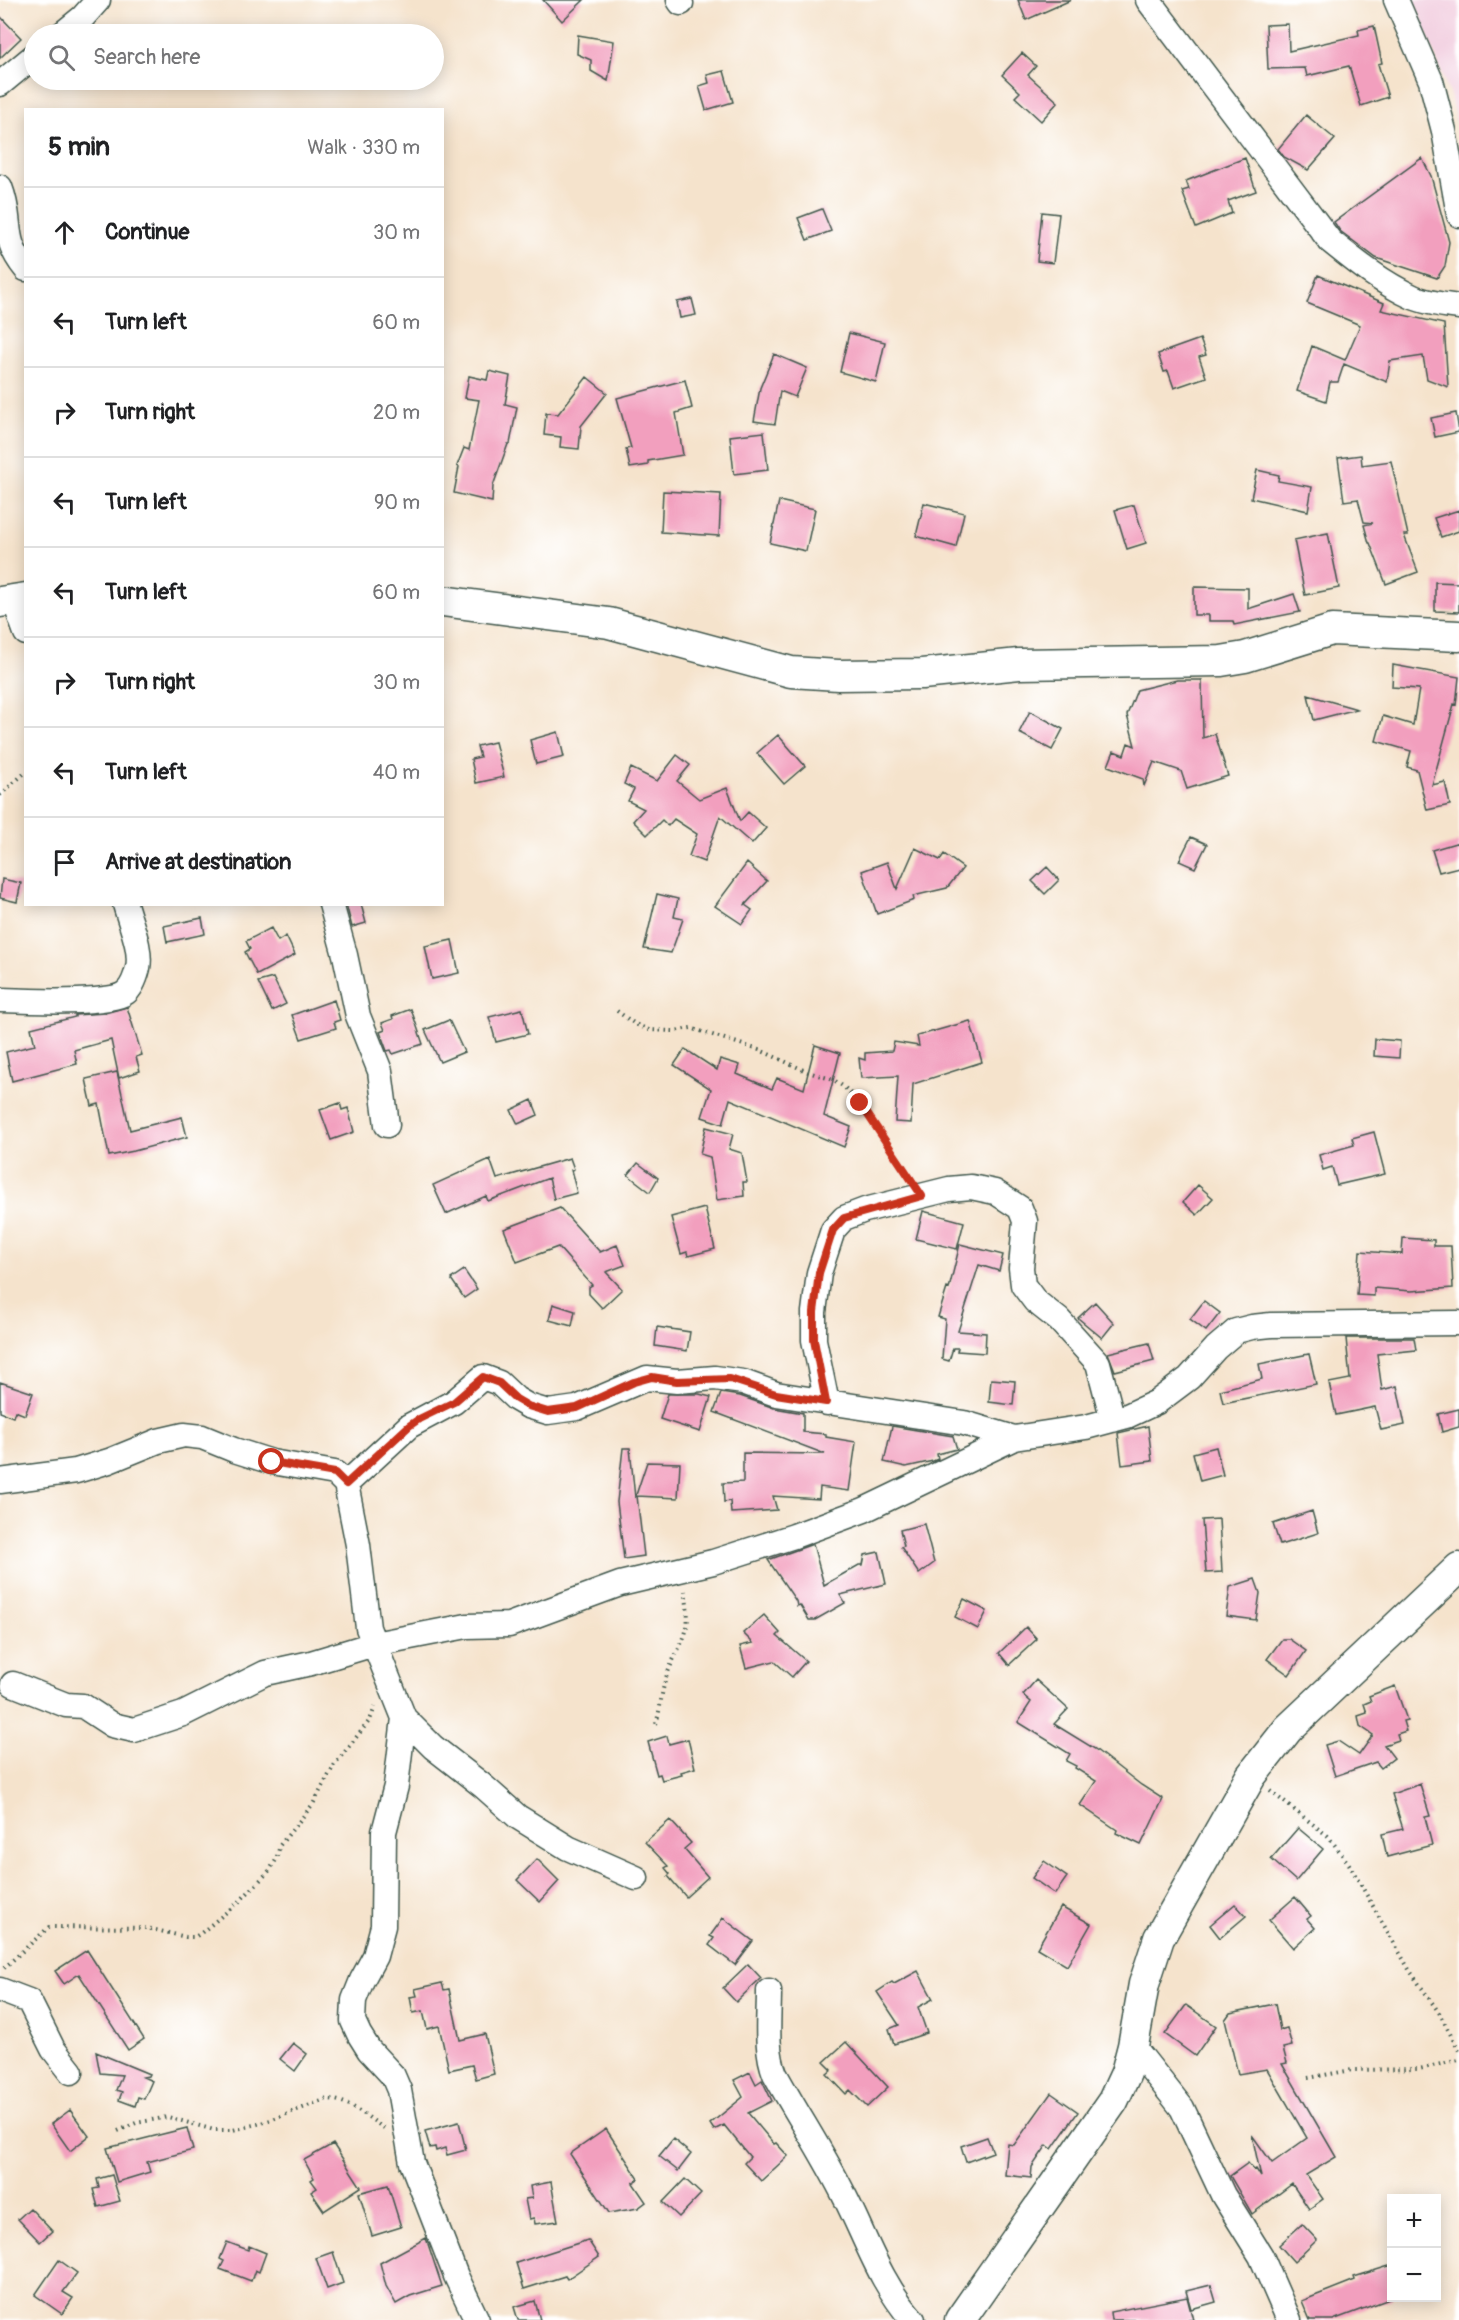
<!DOCTYPE html>
<html lang="en">
<head>
<meta charset="utf-8">
<style>
	:root { --surface:#fff; --page:#f2f2f2; --text:#202124; --muted:#757577; --line:#e0e0e0 }
	body { margin:0; font-family:Pangolin,sans-serif; background:var(--page); color:var(--text) }
	.controls { position:absolute; right:18px; bottom:18px; display:grid; overflow:hidden; border-radius:0px; box-shadow:0 3px 15px #0003 }
	.controls button { width:54px; height:54px; display:grid; place-items:center; padding:0; border:0; border-bottom:2px solid var(--line); background:var(--surface); color:var(--text); font:30px sans-serif }
	.stop { position:absolute; width:18px; height:18px; margin:-14px; border:4px solid #c8321e; border-radius:50%; background:#fff }
	.stop.end { background:#c8321e; border-color:#fff; box-shadow:0 2px 6px #0008 }
	.list { margin:0; padding:0; list-style:none }
	h2 { display:flex; justify-content:space-between; align-items:center; height:78px; margin:0; padding:0 24px; font-size:26px }
	h2 small { font-size:20px; font-weight:400; color:var(--muted) }
	.list li { display:grid; grid-template-columns:39px 1fr auto; gap:18px; align-items:center; box-sizing:border-box; height:90px; padding:0 24px; border-top:2px solid var(--line) }
	.list b { display:block; font-size:22px; white-space:nowrap }
	.list em { font-size:20px; font-style:normal; color:var(--muted) }
	.icon { flex:none; width:33px; height:33px; fill:none; stroke:currentColor; stroke-width:2; stroke-linecap:round; stroke-linejoin:round }
	.map { position:relative; flex:none; width:1459px; height:2320px; overflow:hidden }
	.search { position:absolute; background:var(--surface); box-shadow:0 3px 15px #0003; left:24px; top:24px; width:420px; height:66px; display:flex; align-items:center; gap:15px; box-sizing:border-box; padding:0 21px; border-radius:33px; color:var(--muted); font-size:22px }
	.panel { position:absolute; background:var(--surface); box-shadow:0 3px 15px #0003; left:24px; top:108px; width:420px; height:798px; border-radius:0px }
	.map>svg:first-child { display:block }
	.built { fill:#f2cfe0 }
	.building { fill:#f29fbe }
	.lines { fill:none; stroke-linecap:round; stroke-linejoin:round }
	.minor-casing { stroke:#3f564b; stroke-width:27 }
	.tertiary-casing { stroke:#3f564b; stroke-width:33 }
	.path { stroke:#3f564b; stroke-width:4; stroke-dasharray:1.5 4.5; stroke-linecap:butt }
	.minor { stroke:#fff; stroke-width:24 }
	.tertiary { stroke:#fff; stroke-width:30 }
	.route { stroke:#c8321e; stroke-width:8 }
</style>
</head>
<body>
<div class="map">
<svg width="1459" height="2320" viewBox="0 0 1459 2320">
	<rect width="100%" height="100%" fill="#fff"/>
	<filter id="ink" filterUnits="userSpaceOnUse"><feTurbulence type="fractalNoise" baseFrequency=".0167" numOctaves="2"/><feDisplacementMap in="SourceGraphic" scale="12" xChannelSelector="R" yChannelSelector="G"/><feConvolveMatrix kernelMatrix="1 2 1 2 8 2 1 2 1" color-interpolation-filters="sRGB"/></filter>
	<filter id="wash" filterUnits="userSpaceOnUse"><feTurbulence type="fractalNoise" baseFrequency=".008" numOctaves="4" result="noise"/><feDisplacementMap in="SourceGraphic" scale="24" xChannelSelector="R" yChannelSelector="G"/><feGaussianBlur stdDeviation="1.35" result="paint"/><feColorMatrix in="noise" values="0 0 0 0 0 0 0 0 0 0 0 0 0 0 0 0 0 1.4 0 .05"/><feComposite in="paint" operator="in"/></filter>
	<g filter="url(#wash)">
		<rect width="100%" height="100%" fill="#f5e3cc"/>
		<path class="built" d="M1414,0H1459V135L1450,95Z"/>
		<g id="blocks">
			<path class="building" d="M543,0H584L562,21Z
				M1018,0H1071L1026,20Z
				M0,16L21,38L0,58Z
				M1288,24L1289,51L1359,35L1358,30L1374,26L1382,63L1378,64L1388,97L1361,106L1349,66L1307,76L1305,68L1268,69L1266,25Z
				M578,35L614,41L608,81L591,71V60L577,54Z
				M1022,53L1036,66L1028,75L1058,102L1041,121L1015,97L1020,92L1002,75Z
				M724,71L733,102L706,110L699,86L709,83L707,75Z
				M1306,115L1335,139L1308,170L1284,157L1278,149Z
				M1245,158L1256,191L1228,201L1232,213L1196,228L1182,191L1189,189L1186,181Z
				M1422,158L1431,176L1449,242L1445,266L1437,278L1376,258L1340,231L1334,222Z
				M822,209L831,231L807,240L798,218Z
				M1042,212L1059,214L1053,263L1037,261Z
				M1318,275L1384,303L1381,310L1444,324L1448,387L1427,379L1423,356L1390,361L1387,382L1344,364L1338,382H1330L1326,401L1297,391L1312,346L1345,360L1360,325L1307,303Z
				M692,299L696,315L680,318L677,302Z
				M849,333L885,342L876,382L840,372Z
				M1200,339L1206,355L1199,357L1206,377L1174,388L1168,371L1164,372L1158,354Z
				M774,354L807,368L795,397L780,391L775,424L754,421L760,388Z
				M489,371L510,376L505,404L517,407L510,444H508L493,486L492,502L454,493L459,467L457,466L464,448L469,450L479,400L465,398L469,376L487,380Z
				M587,377L607,393L581,426L579,449L560,447L561,437L544,435L546,413L558,414Z
				M685,380L692,408L676,413L683,455L648,461V465L630,468L626,449L631,448L617,398Z
				M1456,413L1459,432L1435,437L1431,418Z
				M764,432L768,470L734,474L730,436Z
				M1361,455L1362,465L1391,461L1408,535H1404L1418,572L1386,584L1370,543H1369L1364,525L1373,523L1364,522L1358,499L1344,501L1338,458Z
				M1257,470L1279,475L1278,481L1312,487L1308,511L1251,498Z
				M663,491L721,494L719,536L661,532Z
				M779,501L815,509L806,551L770,543Z
				M924,503L964,513L956,547L916,536Z
				M1134,505L1146,543L1127,549L1115,510Z
				M1459,510V531L1441,537L1434,518Z
				M1328,533L1339,588L1305,595L1294,540Z
				M1435,582L1459,583V612L1435,611Z
				M1194,587L1248,588V609L1294,594L1300,612L1234,625L1233,621H1209V615H1194Z
				M1393,665L1459,677L1456,705L1454,704L1432,785L1445,782L1450,805L1427,810L1417,770L1407,767L1411,751L1376,741L1383,716L1413,725L1419,689L1392,687Z
				M1177,680H1202L1203,738L1215,734L1228,776L1187,789L1181,771L1154,762L1144,786L1143,779L1108,766L1114,751L1124,755L1128,743L1135,746L1127,715L1137,690Z
				M1308,695L1357,709L1314,720Z
				M1030,711L1063,729L1052,750L1019,733Z
				M558,732L564,757L536,764L530,740Z
				M778,735L805,766L784,784L757,753Z
				M495,742L504,777L476,783L471,759L480,757L477,746Z
				M677,755L690,765L677,781L699,799L727,788L740,821L748,812L766,828L752,844L720,816L704,862L689,856L697,834L674,819L668,826L662,820L647,835L633,821L644,809L628,801L634,789L624,784L631,768L657,781Z
				M1191,837L1207,844L1195,868L1179,861Z
				M1459,842V867L1439,872L1432,850Z
				M915,848L940,860L944,854L963,868L947,888L913,896L914,900L877,914L862,871L887,862L897,889Z
				M747,863L767,881L745,905L752,910L742,924L715,906Z
				M1047,867L1059,880L1045,894L1032,881Z
				M2,879L21,883L17,902L0,898Z
				M657,894L678,899L674,917L683,919L671,953L644,949Z
				M346,904H361L366,923L352,927Z
				M202,918L205,934L167,942L164,926Z
				M271,928L278,941L286,936L295,955L257,975L245,952L250,949L246,941Z
				M452,940L459,973L432,979L425,946Z
				M273,978L286,1004L272,1011L258,982Z
				M334,1000L340,1020L334,1022L336,1028L301,1039L292,1015Z
				M127,1007L142,1055L136,1057L140,1071L119,1078L111,1040L74,1050L77,1064L12,1081L6,1052L35,1045L31,1028L75,1017V1015L105,1013Z
				M411,1009L423,1044L393,1054L391,1050L387,1051L380,1032L385,1030L382,1023L393,1019L392,1016Z
				M522,1009L528,1034L496,1042L489,1017Z
				M449,1020L464,1052L440,1062L425,1030Z
				M970,1021L982,1062L913,1084L911,1123L895,1122L898,1076L861,1078L859,1058L865,1060V1053L892,1051L894,1042L919,1046L917,1036Z
				M1375,1039L1400,1041L1399,1058L1374,1056Z
				M815,1045L840,1053L824,1116L851,1127L844,1147L730,1099L723,1124L702,1117L711,1089L674,1065L685,1049L717,1070L720,1059L740,1065L737,1074L772,1089L777,1078L804,1089Z
				M117,1072L130,1130L182,1117L187,1137L134,1151L109,1156L99,1104L92,1106L86,1079Z
				M532,1100L538,1115L518,1124L511,1110Z
				M340,1103L342,1110L348,1108L354,1132L331,1140L320,1110Z
				M706,1127L733,1134L729,1149L742,1153L747,1182H743L744,1196L717,1200L710,1157L700,1154Z
				M1374,1132L1385,1174L1337,1185L1332,1167L1323,1170L1319,1155L1354,1145L1352,1138Z
				M570,1158L574,1169L571,1170L577,1193L554,1199L549,1178L488,1201L486,1196L446,1214L433,1185L490,1159L497,1179Z
				M638,1163L658,1178L650,1192L628,1175Z
				M1198,1185L1213,1198L1197,1215L1183,1202Z
				M560,1208L600,1252L617,1245L625,1265L606,1272L622,1289L602,1308L589,1294V1287L592,1285L558,1247L517,1262L504,1229Z
				M705,1208L715,1249L688,1256L687,1252L681,1254L671,1217Z
				M923,1211L964,1222L957,1249L916,1239Z
				M1403,1238L1434,1240V1246H1451L1453,1288L1411,1291L1374,1288V1296L1357,1295L1360,1251L1402,1254Z
				M960,1244L1003,1255L999,1271L979,1265L958,1331L986,1333L985,1353L957,1351L958,1348H953L949,1361L942,1359L945,1319L938,1317L947,1288L949,1289Z
				M464,1270L477,1289L464,1298L451,1279Z
				M1204,1301L1220,1313L1206,1331L1190,1319Z
				M1095,1302L1114,1323L1102,1338L1078,1318Z
				M553,1304L575,1311L572,1326L549,1320Z
				M657,1327L690,1332L687,1351L655,1346Z
				M1346,1338H1414L1416,1350L1377,1354L1382,1390L1397,1386L1405,1425L1381,1430L1375,1407L1336,1415L1329,1383L1350,1379Z
				M1149,1343L1154,1361L1115,1371L1108,1353Z
				M1309,1354L1316,1384L1223,1403L1220,1390L1262,1379L1259,1364Z
				M991,1379L1015,1381L1013,1405L989,1402Z
				M0,1382L33,1393L25,1415L15,1411L13,1417L0,1412Z
				M721,1393L740,1396L774,1408L803,1413V1432L826,1434V1437L856,1442L849,1491L820,1487L819,1499L773,1496L777,1510L731,1513L730,1501L724,1502L723,1483L743,1482V1453L825,1454L714,1412Z
				M668,1394H699L711,1397L700,1432L660,1419Z
				M1459,1409V1427L1442,1432L1438,1414Z
				M892,1426L953,1436L957,1449L937,1454L938,1459L933,1461L906,1467L884,1462Z
				M1148,1426L1152,1461L1122,1465L1118,1433Z
				M1216,1447L1223,1475L1200,1481L1193,1453Z
				M623,1448H630L635,1498L647,1462L680,1463L678,1498L637,1496L644,1556L624,1559L617,1502Z
				M1312,1511L1318,1533L1280,1545L1273,1524Z
				M1219,1519L1222,1572L1206,1573L1202,1520Z
				M924,1524L934,1563L919,1574L901,1547L904,1546L900,1530Z
				M813,1544L824,1585L859,1565H863L865,1555L879,1552L886,1584L840,1595L845,1603L815,1620H809L800,1605L797,1606L796,1601L768,1560Z
				M1255,1579L1260,1593L1256,1620L1226,1616L1230,1587Z
				M964,1599L987,1611L978,1629L955,1617Z
				M764,1615L780,1633L777,1636L806,1661L792,1677L774,1661L746,1668L740,1646L753,1643L743,1633Z
				M1026,1627L1037,1639L1009,1665L999,1653Z
				M1282,1639H1289L1306,1651L1289,1675L1267,1659Z
				M1036,1680L1068,1709L1054,1724L1095,1749L1141,1785L1163,1799L1141,1845L1116,1833L1117,1830L1080,1805L1096,1781L1075,1768L1076,1766L1066,1761L1070,1754L1018,1722L1031,1702L1023,1695Z
				M1395,1686L1407,1720L1403,1721L1406,1731L1397,1734L1399,1740L1384,1745L1394,1758L1381,1768L1376,1762L1335,1776L1325,1745L1338,1741L1359,1755L1373,1735L1360,1726L1358,1716L1367,1713L1364,1704L1371,1701L1369,1696Z
				M667,1736L669,1744L688,1739L695,1768L681,1772L682,1775L662,1780L660,1774L657,1775L648,1742Z
				M1420,1784L1430,1816L1425,1817L1432,1845L1387,1857L1382,1834L1403,1829L1392,1794Z
				M670,1820L691,1843L684,1849L708,1877L686,1897L668,1876L670,1874L665,1868L668,1866L645,1842Z
				M1298,1828L1323,1849L1296,1881L1271,1859Z
				M537,1859L559,1881L540,1902L517,1880Z
				M1044,1861L1067,1877L1055,1894L1032,1878Z
				M1295,1897L1311,1916L1307,1919L1315,1928L1293,1948L1269,1920Z
				M1235,1904L1246,1916L1220,1938L1210,1925Z
				M1061,1907L1091,1924L1067,1966L1037,1948Z
				M723,1918L753,1941L735,1965L709,1945L714,1938L710,1936Z
				M87,1950L144,2039L128,2050L79,1974L64,1984L55,1971Z
				M748,1964L761,1978L736,2002L723,1988Z
				M918,1971L933,1999L918,2007L927,2033L894,2044L889,2029L899,2025L877,1992L892,1982L894,1984Z
				M442,1983L444,1990L449,1989L460,2040L485,2034L494,2074L476,2079L472,2065L449,2070L439,2026L427,2029L423,2011L413,2013L410,1997L417,1996L415,1989Z
				M1275,2004L1280,2030L1287,2028L1292,2046L1283,2048L1287,2063L1282,2064L1336,2157L1306,2175L1323,2199L1309,2209L1292,2184L1252,2214L1230,2176L1248,2163L1254,2170L1256,2169L1261,2177L1252,2135L1272,2163L1307,2138L1267,2069L1238,2074L1225,2020L1230,2013Z
				M1186,2005L1216,2026L1195,2056L1165,2034Z
				M846,2042L888,2087L867,2107L850,2090L846,2094L827,2074L832,2070L824,2062Z
				M293,2043L307,2054L295,2071L280,2059Z
				M96,2052L149,2074L148,2076L143,2077L152,2081L144,2099L138,2097L135,2106L119,2100L122,2092L116,2090L122,2075L100,2073Z
				M750,2072L756,2084L762,2080L772,2101L748,2113L774,2144L776,2143L788,2156L761,2181L744,2163L750,2157L724,2125L714,2130L710,2124L743,2097L734,2080Z
				M1051,2093L1078,2112L1052,2149L1047,2145L1032,2167L1031,2178L1005,2175L1008,2144L1014,2145Z
				M70,2110L89,2136L70,2151L51,2124Z
				M459,2122L466,2150L447,2155L445,2148L436,2151L435,2147L430,2148L425,2131Z
				M187,2128L193,2150L147,2162L150,2172L117,2182L107,2148Z
				M606,2129L639,2179L633,2183L646,2202L638,2208L609,2213L570,2154Z
				M987,2137L993,2152L966,2162L961,2146Z
				M673,2139L691,2154L678,2171L659,2156Z
				M333,2144L361,2187L324,2211L311,2192L317,2188L311,2180L314,2178L304,2160Z
				M112,2175L120,2201L98,2207L93,2189L99,2188L97,2179Z
				M685,2179L701,2194L679,2217L663,2202Z
				M551,2182L558,2221L535,2224L534,2218L529,2219L525,2199L532,2198L530,2186Z
				M388,2185L401,2227L372,2236L359,2193Z
				M30,2208L52,2231L40,2242L18,2219Z
				M1302,2224L1317,2240L1294,2262L1279,2245Z
				M426,2238L442,2286L410,2296L396,2304L386,2286L380,2263Z
				M588,2240L599,2257L567,2279L565,2276L524,2289L516,2263Z
				M227,2242L248,2250L249,2246L266,2253L259,2272L255,2270L251,2281L220,2269L224,2261L220,2259Z
				M333,2252L343,2283L327,2289L316,2258Z
				M59,2260L77,2273L63,2292L73,2298L62,2314L35,2295Z
				M1392,2265V2298L1333,2320H1310L1302,2301L1355,2280L1354,2277Z
				M1211,2285L1216,2302L1191,2309L1186,2291Z
				M1187,2297L1193,2320H1111L1110,2312Z
				M535,2301L540,2320H518L514,2307Z"/>
		</g>
	</g>
	<g filter="url(#ink)">
		<use href="#blocks" fill-opacity="0" stroke="#3f564b" stroke-width="1.5"/>
		<g class="lines">
			<defs>
				<path id="minor" d="M679,0L681,3
					M1148,0L1330,241C1356,262 1382,283 1413,297C1427,303 1444,305 1459,307
					M1396,0L1431,81L1444,131L1459,215
					M62,34L83,17L98,0
					M0,84L34,56
					M0,187C14,223 0,238 26,269
					M14,600L26,633
					M331,904L345,955L358,1016L380,1071L387,1125
					M0,1000C23,1001 110,1005 125,993C132,988 136,976 138,968C142,949 130,923 125,904
					M827,1403L814,1340V1312L819,1273L833,1230L844,1218L865,1210L949,1189L971,1187L995,1192L1020,1208L1025,1221L1021,1268L1023,1285L1035,1301L1059,1320L1098,1363L1113,1420
					M0,1481L76,1471L109,1461L158,1441L184,1435L202,1437L234,1450L272,1462L335,1473L346,1484L358,1545L368,1628L404,1718L396,1786L384,1832L383,1926L375,1956L362,1980L354,2000L353,2021L359,2034L369,2050L393,2076L399,2090L412,2163L456,2276L477,2320
					M346,1484L409,1426L454,1402L483,1377L499,1383L516,1399L528,1406L548,1412L577,1408L647,1378L677,1381L715,1378L743,1382L776,1394L964,1423L1014,1438
					M13,1684L66,1705L83,1706L112,1725L134,1730L183,1714L265,1673L311,1663L374,1644L467,1626L509,1625L620,1584L713,1562L794,1536L864,1510L1014,1438L1086,1427L1127,1416L1157,1402L1189,1378L1216,1348L1236,1331L1252,1327L1271,1325L1459,1323
					M404,1718L433,1747L483,1786L518,1817L568,1848L636,1878
					M0,1990L29,2001L53,2049L71,2072
					M769,1991C769,2018 765,2049 775,2074C798,2116 825,2156 846,2199C867,2241 881,2284 913,2320
					M1133,2046L1182,2108L1223,2195L1261,2256L1289,2320"/>
				<path id="tertiary" d="M442,601L609,623L791,672L838,675L922,674L1019,664L1221,661L1245,657L1332,630L1459,636
					M0,602L26,598
					M960,2320L1113,2101L1126,2073L1133,2046L1144,1984L1159,1938L1251,1776L1288,1729L1459,1568"/>
			</defs>
			<use href="#minor" class="minor-casing"/>
			<use href="#tertiary" class="tertiary-casing"/>
			<path class="path" d="M0,795L26,772
				M617,1011L635,1024L649,1030L674,1031L691,1028L762,1051L808,1072L834,1080L844,1087L860,1103L910,1178
				M656,1724C661,1708 661,1691 667,1675C682,1635 693,1638 685,1591
				M1270,1791L1328,1836L1349,1864L1410,1971L1440,2014L1459,2051
				M4,1968L49,1927L147,1928L186,1937H195L201,1933L240,1901L269,1871L276,1860L280,1845L313,1804L335,1764L370,1720L375,1707
				M1308,2078L1352,2070L1419,2069L1459,2060
				M118,2131L136,2123L168,2117L214,2130H233L262,2123L327,2099C350,2100 365,2116 384,2128"/>
			<use href="#minor" class="minor"/>
			<use href="#tertiary" class="tertiary"/>
		</g>
	</g>
	<g class="lines" filter="url(#ink)">
		<path class="route" d="M272,1462L335,1473L346,1484L409,1426L419,1419L454,1402L483,1377L499,1383L516,1399L528,1406L548,1412L577,1408L634,1382L652,1377L677,1381L730,1379L776,1394L826,1402L814,1340V1312L819,1273L833,1230L844,1218L922,1196L860,1103"/>
	</g>
</svg>
<div class="controls">
<button>+</button>
<button>−</button>
</div>
<div class="stop" style="left:272px;top:1462px"></div>
<div class="stop end" style="left:860px;top:1103px"></div>
<div class="search"><svg class="icon" aria-label="search" viewBox="0 0 24 24"><circle cx="10" cy="10" r="6"/><path d="M15 15l6 6"/></svg>Search here</div>
<section class="panel">
<h2>5 min<small>Walk · 330 m</small></h2>
<ul class="list">
<li><svg class="icon" aria-label="ahead" viewBox="0 0 24 24"><path d="M12 20V5M6 11l6-6 6 6"/></svg><div><b>Continue</b></div><em>30 m</em></li>
<li><svg class="icon" aria-label="left" viewBox="0 0 24 24"><path d="M17 20v-9H6M10 6l-5 5 5 5"/></svg><div><b>Turn left</b></div><em>60 m</em></li>
<li><svg class="icon" aria-label="right" viewBox="0 0 24 24"><path d="M7 20v-9h11M14 6l5 5-5 5"/></svg><div><b>Turn right</b></div><em>20 m</em></li>
<li><svg class="icon" aria-label="left" viewBox="0 0 24 24"><path d="M17 20v-9H6M10 6l-5 5 5 5"/></svg><div><b>Turn left</b></div><em>90 m</em></li>
<li><svg class="icon" aria-label="left" viewBox="0 0 24 24"><path d="M17 20v-9H6M10 6l-5 5 5 5"/></svg><div><b>Turn left</b></div><em>60 m</em></li>
<li><svg class="icon" aria-label="right" viewBox="0 0 24 24"><path d="M7 20v-9h11M14 6l5 5-5 5"/></svg><div><b>Turn right</b></div><em>30 m</em></li>
<li><svg class="icon" aria-label="left" viewBox="0 0 24 24"><path d="M17 20v-9H6M10 6l-5 5 5 5"/></svg><div><b>Turn left</b></div><em>40 m</em></li>
<li><svg class="icon" aria-label="arrive" viewBox="0 0 24 24"><path d="M6 21V4h12l-3 4 3 4H6"/></svg><div><b>Arrive at destination</b></div></li>
</ul>
</section>
</div>
</body>
</html>
